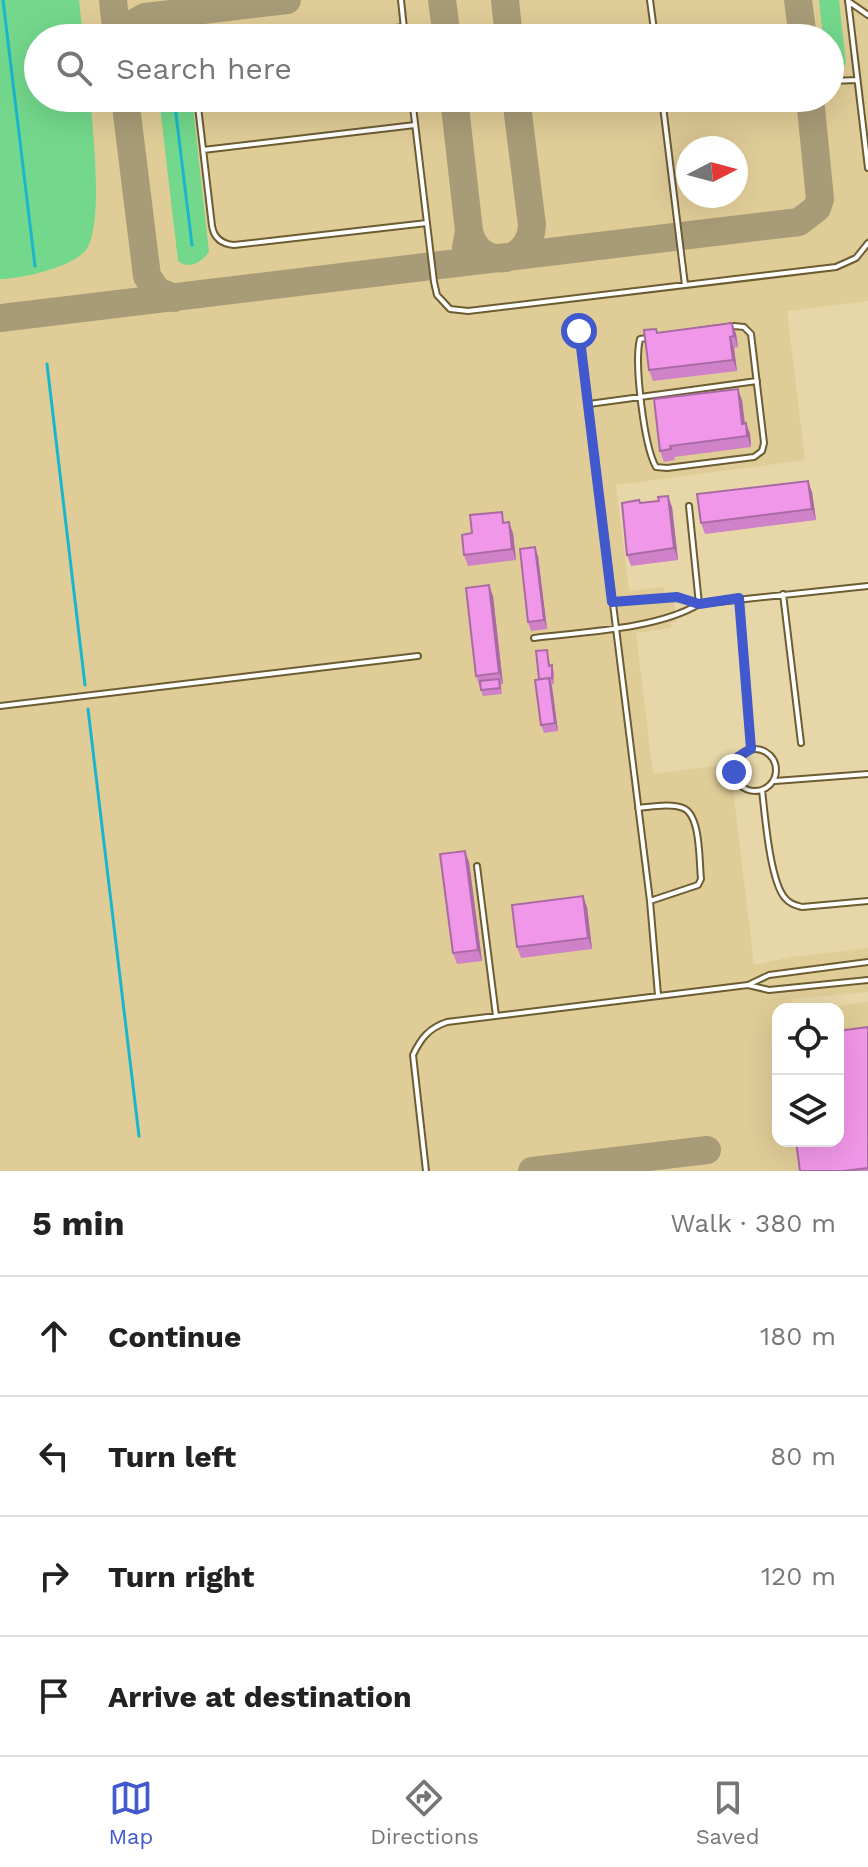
<!DOCTYPE html>
<html lang="en">
<head>
<meta charset="utf-8">
<style>
	:root { --surface:#fff; --page:#f6f6f6; --text:#222; --muted:#767676; --line:#e0e0e0; --accent:#4159cc }
	body { margin:0; font-family:"Work Sans",sans-serif; background:var(--page); color:var(--text) }
	.controls { position:absolute; right:24px; bottom:24px; display:grid; overflow:hidden; border-radius:16px; box-shadow:0 8px 32px #0002 }
	.controls button { width:72px; height:72px; display:grid; place-items:center; padding:0; border:0; border-bottom:2px solid var(--line); background:var(--surface); color:var(--text); font:40px sans-serif }
	.compass { position:absolute; left:676px; top:136px; width:72px; height:72px; border-radius:50%; background:var(--surface); box-shadow:0 8px 32px #0002; rotate:84deg }
	.stop { position:absolute; width:24px; height:24px; margin:-18px; border:6px solid #4159cc; border-radius:50%; background:#fff }
	.stop.end { background:#4159cc; border-color:#fff; box-shadow:0 2px 8px #0008 }
	.list { margin:0; padding:0; list-style:none }
	h2 { display:flex; justify-content:space-between; align-items:center; height:104px; margin:0; padding:0 32px; font-size:34px }
	h2 small { font-size:26px; font-weight:400; color:var(--muted) }
	.list li { display:grid; grid-template-columns:52px 1fr auto; gap:24px; align-items:center; box-sizing:border-box; height:120px; padding:0 32px; border-top:2px solid var(--line) }
	.list b { display:block; font-size:30px; white-space:nowrap }
	.list em { font-size:26px; font-style:normal; color:var(--muted) }
	.icon { flex:none; width:44px; height:44px; fill:none; stroke:currentColor; stroke-width:2; stroke-linecap:round; stroke-linejoin:round }
	.map { position:relative; flex:none; width:868px; height:1171px; overflow:hidden }
	.search { position:absolute; background:var(--surface); box-shadow:0 8px 32px #0002; left:24px; right:24px; top:24px; height:88px; display:flex; align-items:center; gap:20px; box-sizing:border-box; padding:0 28px; border-radius:44px; color:var(--muted); font-size:30px }
	.sheet { height:584px; background:var(--surface) }
	nav { display:flex; justify-content:space-around; align-items:center; box-sizing:border-box; height:112px; border-top:2px solid var(--line); background:var(--surface); font-size:22px; color:var(--muted) }
	nav a { display:grid; justify-items:center; gap:4px }
	nav .on { color:var(--accent) }
	.map>svg:first-child { display:block }
	.built { fill:#e0cc97; fill-rule:evenodd }
	.green { fill:#73d88c }
	.lines { fill:none; stroke-linecap:round; stroke-linejoin:round }
	.stream { stroke:#1ab7cc; stroke-width:3 }
	.taxiway { stroke:#a89b77; stroke-width:28 }
	.lane-casing { stroke:#6c5d33; stroke-width:8 }
	.lane { stroke:#fff; stroke-width:4 }
	.wall { fill:#cf82c8 }
	.shaded-wall { fill:#a96aa3 }
	.building { fill:#f197e9; stroke:#a96aa3; stroke-width:2 }
	.route { stroke:#4159cc; stroke-width:10 }
</style>
</head>
<body>
<div class="map">
<svg width="868" height="1171" viewBox="0 0 868 1171">
	<rect width="100%" height="100%" fill="#e6d6a8"/>
	<path class="built" d="M0,0H868V301L787,311L805,460L616,485L629,591L664,587L665,597L673,596L676,622L671,623V628L636,633L653,774L730,764L754,965L792,957L868,948V992L792,999L793,1009H778V1141H838V1009H814L868,1002V1171H0ZM38,38H830V98H38ZM688,148H736V196H688Z"/>
	<path class="green" d="M0,0H79L83,38H38V98H90C93,131 104,224 86,250C73,267 21,279 0,279Z
		M819,0H839L846,64L837,74H830V38H823Z
		M159,98H192L209,252C202,262 189,270 178,261Z"/>
	<g class="lines">
		<path class="stream" d="M3,0L35,266
			M174,98L192,245
			M47,364L85,685
			M88,709L139,1136"/>
		<path class="taxiway" d="M113,0L117,38
			M442,0L447,38
			M505,0L509,38
			M798,0L803,38
			M121,38L127,27L145,17L287,0
			M125,98L147,276L157,291L174,298
			M454,98L469,231L466,248
			M469,231C478,271 530,266 532,225L516,98
			M0,318L799,222L817,208L820,199L810,98
			M532,1171L707,1150"/>
		<defs>
			<path id="lane" d="M401,0L405,38
				M650,0L655,38
				M848,0L868,168
				M848,1L868,15
				M310,38L404,27
				M830,81L857,80
				M197,98L212,226C214,238 222,244 234,245L427,223
				M412,98L434,282L437,295L450,309L468,311L836,267L856,258L868,243
				M662,98L685,285
				M203,150L415,125
				M734,326L744,327L751,334L764,443L762,451L754,457L667,468L656,467C644,446 634,363 640,339Z
				M579,331L650,901L658,995
				M589,404L757,381
				M689,506L699,604
				M783,594L801,743
				M739,600L751,749
				M612,602L677,597L699,604
				M534,638C582,632 658,629 699,604L868,586
				M0,706L418,656
				M734 770a21 21 0 1 1 42 0a21 21 0 1 1-42 0Z
				M775,781L868,774
				M762,790C765,816 770,881 785,898C790,904 795,905 802,907L868,901
				M638,808C651,807 670,803 683,808C701,815 699,861 701,879L698,885L650,901
				M477,866L496,1016
				M750,984L769,975L868,962
				M426,1171L413,1055C421,1038 429,1028 447,1022L748,985L769,990L868,980"/>
		</defs>
		<use href="#lane" class="lane-casing"/>
		<use href="#lane" class="lane"/>
	</g>
	<path class="wall" d="M732,323L736,334L738,347L734,348L737,371L653,381L649,370L658,333Z
		M742,400L745,423L750,434L751,447L674,457L675,460L664,462L660,451Z
		M812,492L816,520L705,534L701,523Z
		M640,503L672,507L678,560L631,566L627,555Z
		M505,522L513,533L516,560L468,566L464,555L472,533Z
		M535,547L538,556L547,629L531,631L528,622Z
		M493,596L503,684H501L502,694L483,696L476,676Z
		M547,650L550,665L554,671V684H551L558,731L544,733L541,725L539,679Z
		M469,862L482,961L457,964L453,953Z
		M587,907L592,949L521,958L517,947Z
		M868,1027V1171H800Z"/>
	<path class="shaded-wall" d="M732,323L736,334L738,347L734,336Z
		M730,337L734,348L737,371L733,360Z
		M738,389L742,400L746,435L742,424Z
		M746,423L750,434L751,447L747,436Z
		M808,481L812,492L816,520L812,509Z
		M668,496L672,507L678,560L674,548Z
		M509,522L513,533L516,560L512,549Z
		M535,547L538,556L547,629L544,620Z
		M489,585L493,596L503,684L499,673Z
		M549,678L552,686L558,731L555,723Z
		M465,851L469,862L482,961L478,950Z
		M583,896L587,907L592,949L588,938Z"/>
	<path class="building" d="M732,323L734,336L730,337L733,360L649,370L644,330L656,329L657,333Z
		M738,389L742,424L746,423L747,436L670,446L671,449L660,451L654,399Z
		M808,481L812,509L701,523L697,494Z
		M668,496L674,548L627,555L622,503L639,500L640,503L659,501L658,497Z
		M502,512L503,523L509,522L512,549L464,555L462,535L472,533L470,515Z
		M535,547L544,620L528,622L520,549Z
		M489,585L499,673L476,676L466,588Z
		M547,650L549,666L552,665V678L539,679L536,651Z
		M549,678L555,723L541,725L535,680Z
		M499,679L500,688L481,690L480,681Z
		M465,851L478,950L453,953L440,854Z
		M583,896L588,938L517,947L512,905Z
		M868,1027V1168L843,1171H800L796,1141H838V1031Z"/>
	<g class="lines">
		<path class="route" d="M579,331L612,602L677,597L699,604L739,598L751,749L738,757L734,772"/>
	</g>
</svg>
<div class="controls">
<button><svg class="icon" aria-label="locate" viewBox="0 0 24 24"><circle cx="12" cy="12" r="6"/><path d="M12 2v4M12 18v4M2 12h4M18 12h4"/></svg></button>
<button><svg class="icon" aria-label="layers" viewBox="0 0 24 24"><path d="M12 4l9 5-9 5-9-5zM3 14l9 5 9-5"/></svg></button>
</div>
<svg class="compass" viewBox="-18 -18 36 36"><path d="M0-13l5 13h-10z" fill="#e53935"/><path d="M0 13l5-13h-10z" fill="#767676"/></svg>
<div class="stop" style="left:579px;top:331px"></div>
<div class="stop end" style="left:734px;top:772px"></div>
<div class="search"><svg class="icon" aria-label="search" viewBox="0 0 24 24"><circle cx="10" cy="10" r="6"/><path d="M15 15l6 6"/></svg>Search here</div>
</div>
<section class="sheet">
<h2>5 min<small>Walk · 380 m</small></h2>
<ul class="list">
<li><svg class="icon" aria-label="ahead" viewBox="0 0 24 24"><path d="M12 20V5M6 11l6-6 6 6"/></svg><div><b>Continue</b></div><em>180 m</em></li>
<li><svg class="icon" aria-label="left" viewBox="0 0 24 24"><path d="M17 20v-9H6M10 6l-5 5 5 5"/></svg><div><b>Turn left</b></div><em>80 m</em></li>
<li><svg class="icon" aria-label="right" viewBox="0 0 24 24"><path d="M7 20v-9h11M14 6l5 5-5 5"/></svg><div><b>Turn right</b></div><em>120 m</em></li>
<li><svg class="icon" aria-label="arrive" viewBox="0 0 24 24"><path d="M6 21V4h12l-3 4 3 4H6"/></svg><div><b>Arrive at destination</b></div></li>
</ul>
</section>
<nav>
<a class="on"><svg class="icon" aria-label="map" viewBox="0 0 24 24"><path d="M3 6l6-2 6 2 6-2v14l-6 2-6-2-6 2zM9 4v14M15 6v14"/></svg>Map</a>
<a><svg class="icon" aria-label="directions" viewBox="0 0 24 24"><path d="M12 3l9 9-9 9-9-9zM9 14v-3h6M13 9l2 2-2 2"/></svg>Directions</a>
<a><svg class="icon" aria-label="saved" viewBox="0 0 24 24"><path d="M7 4h10v16l-5-4-5 4z"/></svg>Saved</a>
</nav>
</body>
</html>
